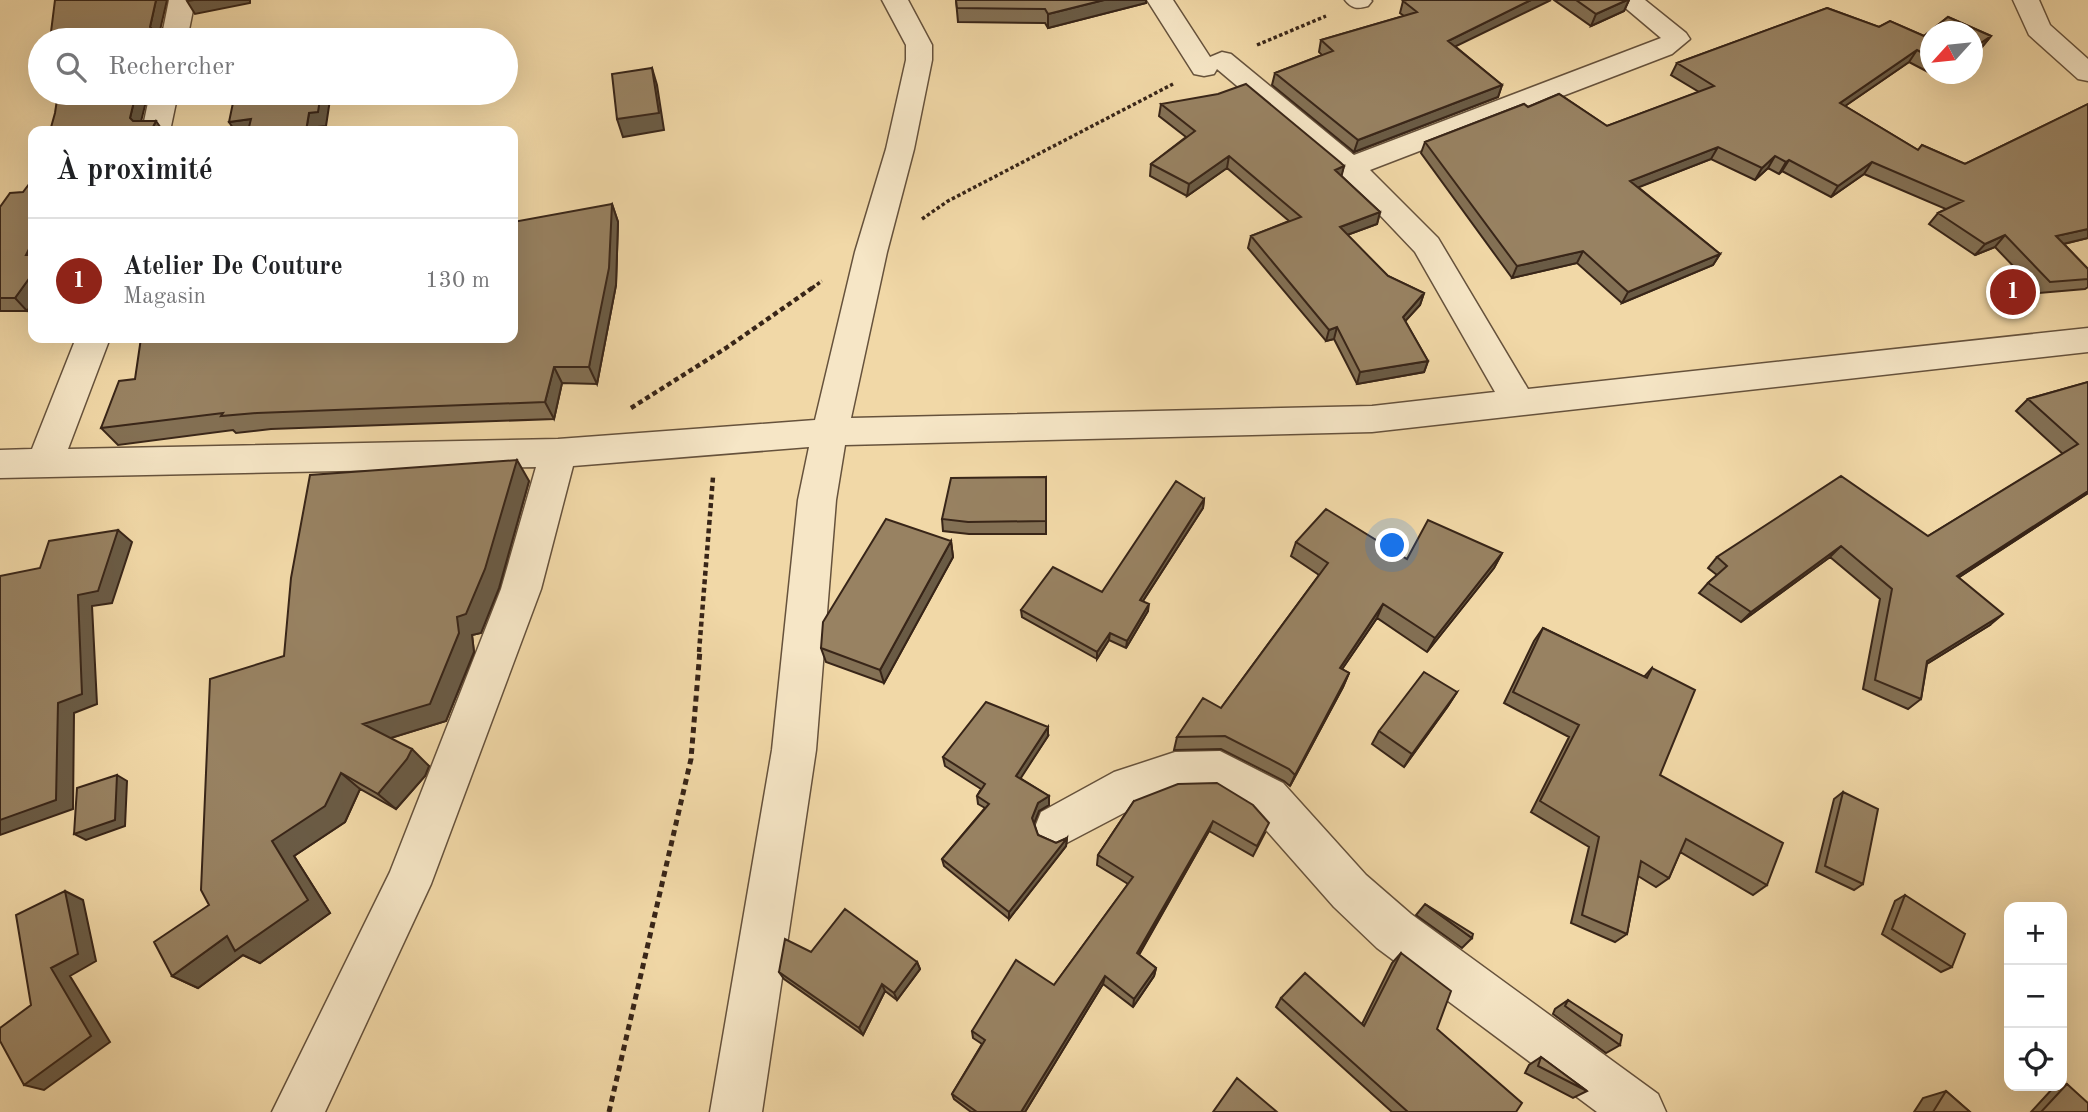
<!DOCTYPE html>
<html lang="fr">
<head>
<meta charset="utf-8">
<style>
	:root { --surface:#fff; --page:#f2f2f2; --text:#202124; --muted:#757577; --line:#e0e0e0; --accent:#8f2418 }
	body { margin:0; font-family:"Old Standard TT",serif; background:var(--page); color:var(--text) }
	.controls { position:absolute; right:21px; bottom:21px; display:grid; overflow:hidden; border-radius:14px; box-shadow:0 7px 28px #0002 }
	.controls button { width:63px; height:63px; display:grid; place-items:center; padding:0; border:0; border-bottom:2px solid var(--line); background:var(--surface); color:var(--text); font:35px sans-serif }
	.compass { position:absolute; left:1920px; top:21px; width:63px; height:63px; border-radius:50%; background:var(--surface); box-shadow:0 7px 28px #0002; rotate:243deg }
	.you { position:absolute; left:1393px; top:546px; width:24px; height:24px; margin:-18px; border:5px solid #fff; border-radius:50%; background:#1a73e8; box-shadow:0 0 0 10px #1a73e833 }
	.badge { display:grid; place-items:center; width:46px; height:46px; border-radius:50%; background:var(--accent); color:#fff; font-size:23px; font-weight:700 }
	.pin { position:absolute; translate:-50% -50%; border:4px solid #fff; box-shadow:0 2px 7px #0006 }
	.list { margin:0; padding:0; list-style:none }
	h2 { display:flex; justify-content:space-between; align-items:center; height:91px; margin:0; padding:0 28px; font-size:30px }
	h2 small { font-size:23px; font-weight:400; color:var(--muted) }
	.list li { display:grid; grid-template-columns:46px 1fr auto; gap:21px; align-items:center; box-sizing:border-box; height:126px; padding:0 28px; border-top:2px solid var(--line) }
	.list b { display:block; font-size:26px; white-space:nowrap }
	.list p { margin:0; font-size:23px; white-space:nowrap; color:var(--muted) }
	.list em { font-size:23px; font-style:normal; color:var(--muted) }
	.icon { flex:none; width:38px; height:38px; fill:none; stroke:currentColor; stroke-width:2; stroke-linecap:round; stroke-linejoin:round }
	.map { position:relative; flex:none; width:2088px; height:1112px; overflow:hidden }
	.search { position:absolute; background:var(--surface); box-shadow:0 7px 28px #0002; left:28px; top:28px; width:490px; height:77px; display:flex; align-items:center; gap:18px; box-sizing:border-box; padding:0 24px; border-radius:38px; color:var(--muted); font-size:26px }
	.panel { position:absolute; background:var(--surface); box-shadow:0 7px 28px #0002; left:28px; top:126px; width:490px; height:217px; border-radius:14px }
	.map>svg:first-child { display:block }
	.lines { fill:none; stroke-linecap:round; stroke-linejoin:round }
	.minor-casing { stroke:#66523c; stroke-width:3 }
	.path-far2 { stroke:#382518; stroke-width:3.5; stroke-dasharray:3.5 2.5; stroke-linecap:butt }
	.path-far1 { stroke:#382518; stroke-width:4.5; stroke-dasharray:5 3.5; stroke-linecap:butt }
	.path { stroke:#382518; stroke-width:5; stroke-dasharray:6 4.5; stroke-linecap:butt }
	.minor { fill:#f6e6c6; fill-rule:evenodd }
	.wall { fill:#837054; stroke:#382518; stroke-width:2 }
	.shaded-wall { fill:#6a5b45; stroke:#382518; stroke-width:2 }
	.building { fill:#988262; stroke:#382518; stroke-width:2 }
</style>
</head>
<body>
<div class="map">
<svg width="2088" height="1112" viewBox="0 0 2088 1112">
	<rect width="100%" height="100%" fill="#f1d8a7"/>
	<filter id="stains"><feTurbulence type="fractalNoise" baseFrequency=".00286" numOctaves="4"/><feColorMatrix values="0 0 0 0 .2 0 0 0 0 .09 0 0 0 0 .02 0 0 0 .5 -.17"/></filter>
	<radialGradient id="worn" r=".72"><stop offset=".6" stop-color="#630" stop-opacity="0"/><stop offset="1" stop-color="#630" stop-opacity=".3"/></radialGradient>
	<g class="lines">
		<defs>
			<path id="minor" d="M169,0H195L187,40H161Z
				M882,0H908L932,45V60L914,149L887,252L851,418L1372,406L1495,392L1415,252L1340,173L1217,69L1214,74L1204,76L1194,74L1147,0H1173L1210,57L1222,52L1231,54L1354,155L1661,38L1616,0H1645L1686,33L1690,39L1672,54L1370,170L1438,238L1528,389L2088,328V352L1372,432L845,445L836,500L816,750L762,1112H710L772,750L798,500L809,447L573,466L541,589L431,884L325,1112H272L390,872L501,589L536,467L0,478V450L32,449L76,338H110L68,449L558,439L815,420L855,252L886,149L906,60V45Z
				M1345,0H1371L1372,1L1368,6C1358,9 1352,9 1345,0Z
				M2013,0H2039L2050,25L2088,59V81L2078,79L2029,35Z
				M150,93H178L170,131H142Z
				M1220,751L1283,783L1366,875L1411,914L1658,1094L1666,1112H1597L1377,948L1334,907L1251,813L1215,791L1175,792L1141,804L1057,848L1041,842L1035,827L1041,812L1114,772L1175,752Z"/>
		</defs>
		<use href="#minor" class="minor-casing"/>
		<path class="path-far2" d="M1257,45L1326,16
			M922,219L948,201L1173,84
			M812,288L822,281"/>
		<path class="path-far1" d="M631,408L726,348L815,286
			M699,652L713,477"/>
		<path class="path" d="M609,1112L691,759L700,650"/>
		<use href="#minor" class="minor"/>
	</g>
	<path class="wall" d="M956,0H1146V3L1048,28L1045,23L958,22Z
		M1407,0L1456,47L1502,85L1498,97L1354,152L1272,85L1275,73L1322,55L1319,52L1321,40L1404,16L1400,13L1403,1Z
		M1554,0H1629L1624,11L1591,26Z
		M1827,8L1879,27L1890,21L1924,36L1948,17L1991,36L1982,47L1972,55V32H1930V73L1909,62L1845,106L1918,150L1922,145L1965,164L2088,104V238L2064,244L2088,269V287L2085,289L2039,293L1995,247L1975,255L1929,224L1938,213L1946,209L1864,174L1831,197L1782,171L1779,174L1768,168L1755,180L1711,159L1638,187L1720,254L1713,265L1622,303L1577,263L1512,278L1421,153L1425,142L1524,104L1528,107L1559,94L1607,126L1699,92L1671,75L1677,63Z
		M1931,74H1947L1941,79Z
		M1161,104L1344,166L1341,176L1380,212L1377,224L1347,235L1388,276L1424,293L1420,305L1405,321L1428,361L1424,372L1357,384L1334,339L1326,341L1248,248L1251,236L1289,221L1227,168L1187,196L1150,176L1151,164L1186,137L1159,116Z
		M612,204L618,222L616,285L597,384L562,383L554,419L271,429L236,433L233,430L118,445L101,428L135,379L513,338Z
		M0,207L27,311H0Z
		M2088,382V493L1958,578L1990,625L1927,664L1921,699L1908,709L1863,689L1880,599L1830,557L1741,622L1699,593L1708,583L1717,575L1708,568L1717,557L1928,536L2063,454L2016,411L2028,399Z
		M1046,477V534H969L943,531L942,519Z
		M529,481L499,588L481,633L472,635L474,652L446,721L390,738L429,766L425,776L396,809L360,789L345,822L294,856L330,913L260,963L243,955L198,988L172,976L209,905Z
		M1204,499L1203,508L1143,601L1148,611L1126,648L1109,640L1097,659L1022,617L1021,610L1102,592Z
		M951,541L953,557L884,683L826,662L821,648Z
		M1296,542L1407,559L1502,553L1494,568L1427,652L1377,618L1342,669L1349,673L1343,687L1290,786L1284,781L1221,749L1174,750L1177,737L1221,708L1319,575L1291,556Z
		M1543,628L1644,677L1652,668L1660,775L1767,885L1753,895L1680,852L1669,878L1656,887L1638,876L1627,934L1615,942L1571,923L1589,847L1531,812L1569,737L1504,703L1534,641Z
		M1457,692L1448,706L1404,767L1372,744L1379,731Z
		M1048,736L1020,778L1049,796V805L1039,811L1034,823L1038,835L1056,843L1067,838L1066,846L1009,919L944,866L942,859L985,808L978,804L977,796L981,789L945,766L943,757Z
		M1843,792L1863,884L1854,890L1816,872L1834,799Z
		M1134,801L1265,833L1253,856L1209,831L1139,955L1156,968L1154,976L1133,1007L1103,984L1025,1112H971L954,1099L952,1094L982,1044L973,1038L972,1031L1054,985L1128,884L1097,865L1098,855Z
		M1905,895L1952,967L1941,972L1882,934L1895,901Z
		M1425,904L1472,938L1462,948L1416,915Z
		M811,952L917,962L920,969L897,1000L885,991L863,1035L784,979L779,972Z
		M1401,953L1437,1029L1516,1112H1392L1276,1007L1281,998L1362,1024L1392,963Z
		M1568,1000L1620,1045L1606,1053L1553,1014L1555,1009Z
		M1541,1057L1587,1091L1573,1098L1525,1073L1529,1065Z
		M2067,1084L2088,1112H2031L2054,1087Z
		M1946,1091L1970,1112H1914L1923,1098Z"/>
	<path class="shaded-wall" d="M156,0H167L158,39L150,27Z
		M194,0H250V3L195,14L187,1Z
		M1104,0H1146V3L1048,28V14Z
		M1531,0H1551L1444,52L1448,41Z
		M1627,0H1629L1624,11L1591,26L1596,14Z
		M163,30L170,40H163Z
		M1991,36L1982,47L1972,55V49Z
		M66,37L69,40H51Z
		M1917,50L1909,62L1832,115L1840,103Z
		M652,68L657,85L664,130L623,137L617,119Z
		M1502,85L1498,97L1354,152L1358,140Z
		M136,93H148L139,130L130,118Z
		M321,93H331L326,126L318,127L317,131H306L309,113Z
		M251,119L259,131H235L229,122Z
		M156,121L163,131H151Z
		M1718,147L1711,159L1624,193L1630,181Z
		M1229,156L1227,168L1187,196L1189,184Z
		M1775,156L1768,168L1755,180L1762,168Z
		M1789,160L1782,171L1779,174L1786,162Z
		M1872,162L1864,174L1831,197L1838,186Z
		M1344,166L1341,178L1335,170Z
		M612,204L618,222L616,285L597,384L589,367Z
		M1380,212L1377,224L1336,239L1340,227Z
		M2088,229V238L2046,248L2056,236Z
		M2005,235L1995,247L1975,255L1985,244Z
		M33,241V263L26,255Z
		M1583,251L1577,263L1512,278L1517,266Z
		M1720,254L1713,265L1622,303L1628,292Z
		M33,273V302L27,311L15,298Z
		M1424,293L1420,305L1399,328L1403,317Z
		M1337,327L1334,339L1326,341L1329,330Z
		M1428,361L1424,372L1357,384L1360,372Z
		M554,367L562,383L554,419L545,402Z
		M517,460L529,481L499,588L481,633L472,635L474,652L446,721L381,741L363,724L457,617Z
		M2088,491V493L1944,587L1957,576Z
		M1204,499L1203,508L1139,607L1140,600Z
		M118,530L132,542L112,603L92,606L97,704L74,713L73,809L0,835V820L58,703L78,595Z
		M951,541L953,557L884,683L880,670Z
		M1841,546L1830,557L1741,622L1751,612Z
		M1502,553L1494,568L1427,652L1435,638Z
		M1149,604L1148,611L1126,648L1127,641Z
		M1383,604L1377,618L1334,681L1340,668Z
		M2003,614L1990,625L1915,671L1927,661Z
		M1110,633L1109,640L1097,659V652Z
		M1349,673L1343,687L1290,786L1295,775Z
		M1457,692L1448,706L1404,767L1412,754Z
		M1048,727V736L1017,784L1016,776Z
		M412,749L429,766L425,776L396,809L378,794Z
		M341,773L360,789L345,822L294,856L330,913L260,963L243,955L198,988L172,976L227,936L272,841Z
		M117,775L127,781L125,826L86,840L74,834Z
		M1049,796V805L1039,811L1033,826L1032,818L1038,803Z
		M1213,821L1209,831L1135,961L1137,953Z
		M1067,838L1066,846L1009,919V912Z
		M65,891L83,900L96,961L70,976L110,1042L44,1090L24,1085L51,968Z
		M917,962L920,969L897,1000L894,993Z
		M1156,968L1154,976L1133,1007L1134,999Z
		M1105,976L1103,984L1025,1112H1021Z
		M882,984L885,991L863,1035L859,1028Z"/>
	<path class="building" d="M55,0H156L150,27L153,30H163V40H66V37L50,40Z
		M956,0H1104L1048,14L1045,9L957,8Z
		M1407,0H1531L1448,41L1502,85L1358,140L1275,73L1333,51L1321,40L1417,12L1403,1Z
		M1576,0H1627L1596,14Z
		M1827,8L1879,27L1890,21L1924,36L1948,17L1991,36L1972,49V32H1930V57L1917,50L1840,103L1918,150L1922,145L1965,164L2088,104V229L2056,236L2088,269V279L2050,282L2005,235L1985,244L1938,213L1963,201L1872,162L1838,186L1789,160L1786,162L1775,156L1762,168L1718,147L1630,181L1720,254L1628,292L1583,251L1517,266L1425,142L1524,104L1528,107L1559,94L1607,126L1714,86L1677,63Z
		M652,68L659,113L617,119L612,74Z
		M1246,84L1341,163L1344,166L1335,170L1380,212L1340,227L1388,276L1424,293L1403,317L1428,361L1360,372L1337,327L1329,330L1251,236L1301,217L1229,156L1189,184L1151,164L1195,131L1161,104L1218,94Z
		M58,93H136L130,118L133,121H156L151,131H50L55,113Z
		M235,93H321L318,112L309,113L306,131H248L251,119L229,122Z
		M33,179V241L26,255H33V273L15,298H0V207L10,193L23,192Z
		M612,204L609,268L589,367H554L545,402L257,413L221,416L223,413L101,428L119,381L135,379L141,338H513V222Z
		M2088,382V491L1957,576L2003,614L1927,661L1921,699L1875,680L1892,589L1841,546L1751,612L1708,583L1727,566L1717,557L1841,476L1928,536L2078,444L2028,399Z
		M517,460L485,569L466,614L457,617L459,633L430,704L363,724L412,749L407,759L378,794L341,773L325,806L272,841L308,900L235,951L227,936L172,976L154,942L209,905L201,890L210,679L284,656L291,578L310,475Z
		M1046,477V521L968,522L942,519L951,478Z
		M1176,481L1204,499L1140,600L1149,604L1127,641L1110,633L1097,652L1021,610L1053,567L1102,592Z
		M1326,509L1407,559L1428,520L1502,553L1435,638L1383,604L1340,668L1349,673L1295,775L1289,769L1225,736L1177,737L1203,698L1221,708L1328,563L1296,542Z
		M886,519L951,541L880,670L821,648L823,622Z
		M118,530L98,591L78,595L82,694L58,703L56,800L0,820V576L40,568L49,541Z
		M1543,628L1647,678L1652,668L1695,690L1660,775L1783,843L1767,885L1686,839L1669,878L1641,861L1627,934L1582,915L1599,837L1540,801L1579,725L1513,692Z
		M1424,672L1457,692L1412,754L1379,731Z
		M986,702L1048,727L1016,776L1049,796L1038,803L1032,818L1038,835L1056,843L1067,838L1009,912L942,859L989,804L977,796L985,784L943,757Z
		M117,775L115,820L74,834L77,788Z
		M1217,783L1253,805L1269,823L1257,846L1213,821L1137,953L1156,968L1134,999L1105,976L1021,1112H977L952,1094L985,1040L972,1031L1016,960L1054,985L1133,877L1098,855L1134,801L1178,784Z
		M1843,792L1878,809L1863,884L1825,866Z
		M65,891L78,954L51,968L91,1036L24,1085L0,1041V1028L31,1005L16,915Z
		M1905,895L1965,934L1952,967L1892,929Z
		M1425,904L1473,934L1472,938Z
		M845,909L917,962L894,993L882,984L859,1028L779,972L785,939L811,952Z
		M1401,953L1451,991L1437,1029L1522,1103L1516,1112H1408L1281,998L1305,973L1364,1026Z
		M1568,1000L1622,1035L1620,1045L1565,1006Z
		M1541,1057L1587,1091L1538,1066Z
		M1237,1078L1277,1112H1213Z
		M2067,1084L2088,1103V1112H2041Z
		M1946,1091L1970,1112H1933Z"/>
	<rect width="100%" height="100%" filter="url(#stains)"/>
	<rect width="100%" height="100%" fill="url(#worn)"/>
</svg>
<div class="controls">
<button>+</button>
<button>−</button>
<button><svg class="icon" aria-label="locate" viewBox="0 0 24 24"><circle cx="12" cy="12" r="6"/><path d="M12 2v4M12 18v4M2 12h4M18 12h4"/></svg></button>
</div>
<svg class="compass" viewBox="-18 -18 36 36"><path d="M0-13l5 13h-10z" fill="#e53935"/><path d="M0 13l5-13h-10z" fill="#757577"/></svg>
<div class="you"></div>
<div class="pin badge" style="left:2013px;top:292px">1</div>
<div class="search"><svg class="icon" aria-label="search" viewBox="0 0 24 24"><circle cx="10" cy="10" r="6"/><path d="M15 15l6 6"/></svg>Rechercher</div>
<section class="panel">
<h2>À proximité<small></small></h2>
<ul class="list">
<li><span class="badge">1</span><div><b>Atelier De Couture</b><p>Magasin</p></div><em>130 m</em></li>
</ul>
</section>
</div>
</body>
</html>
